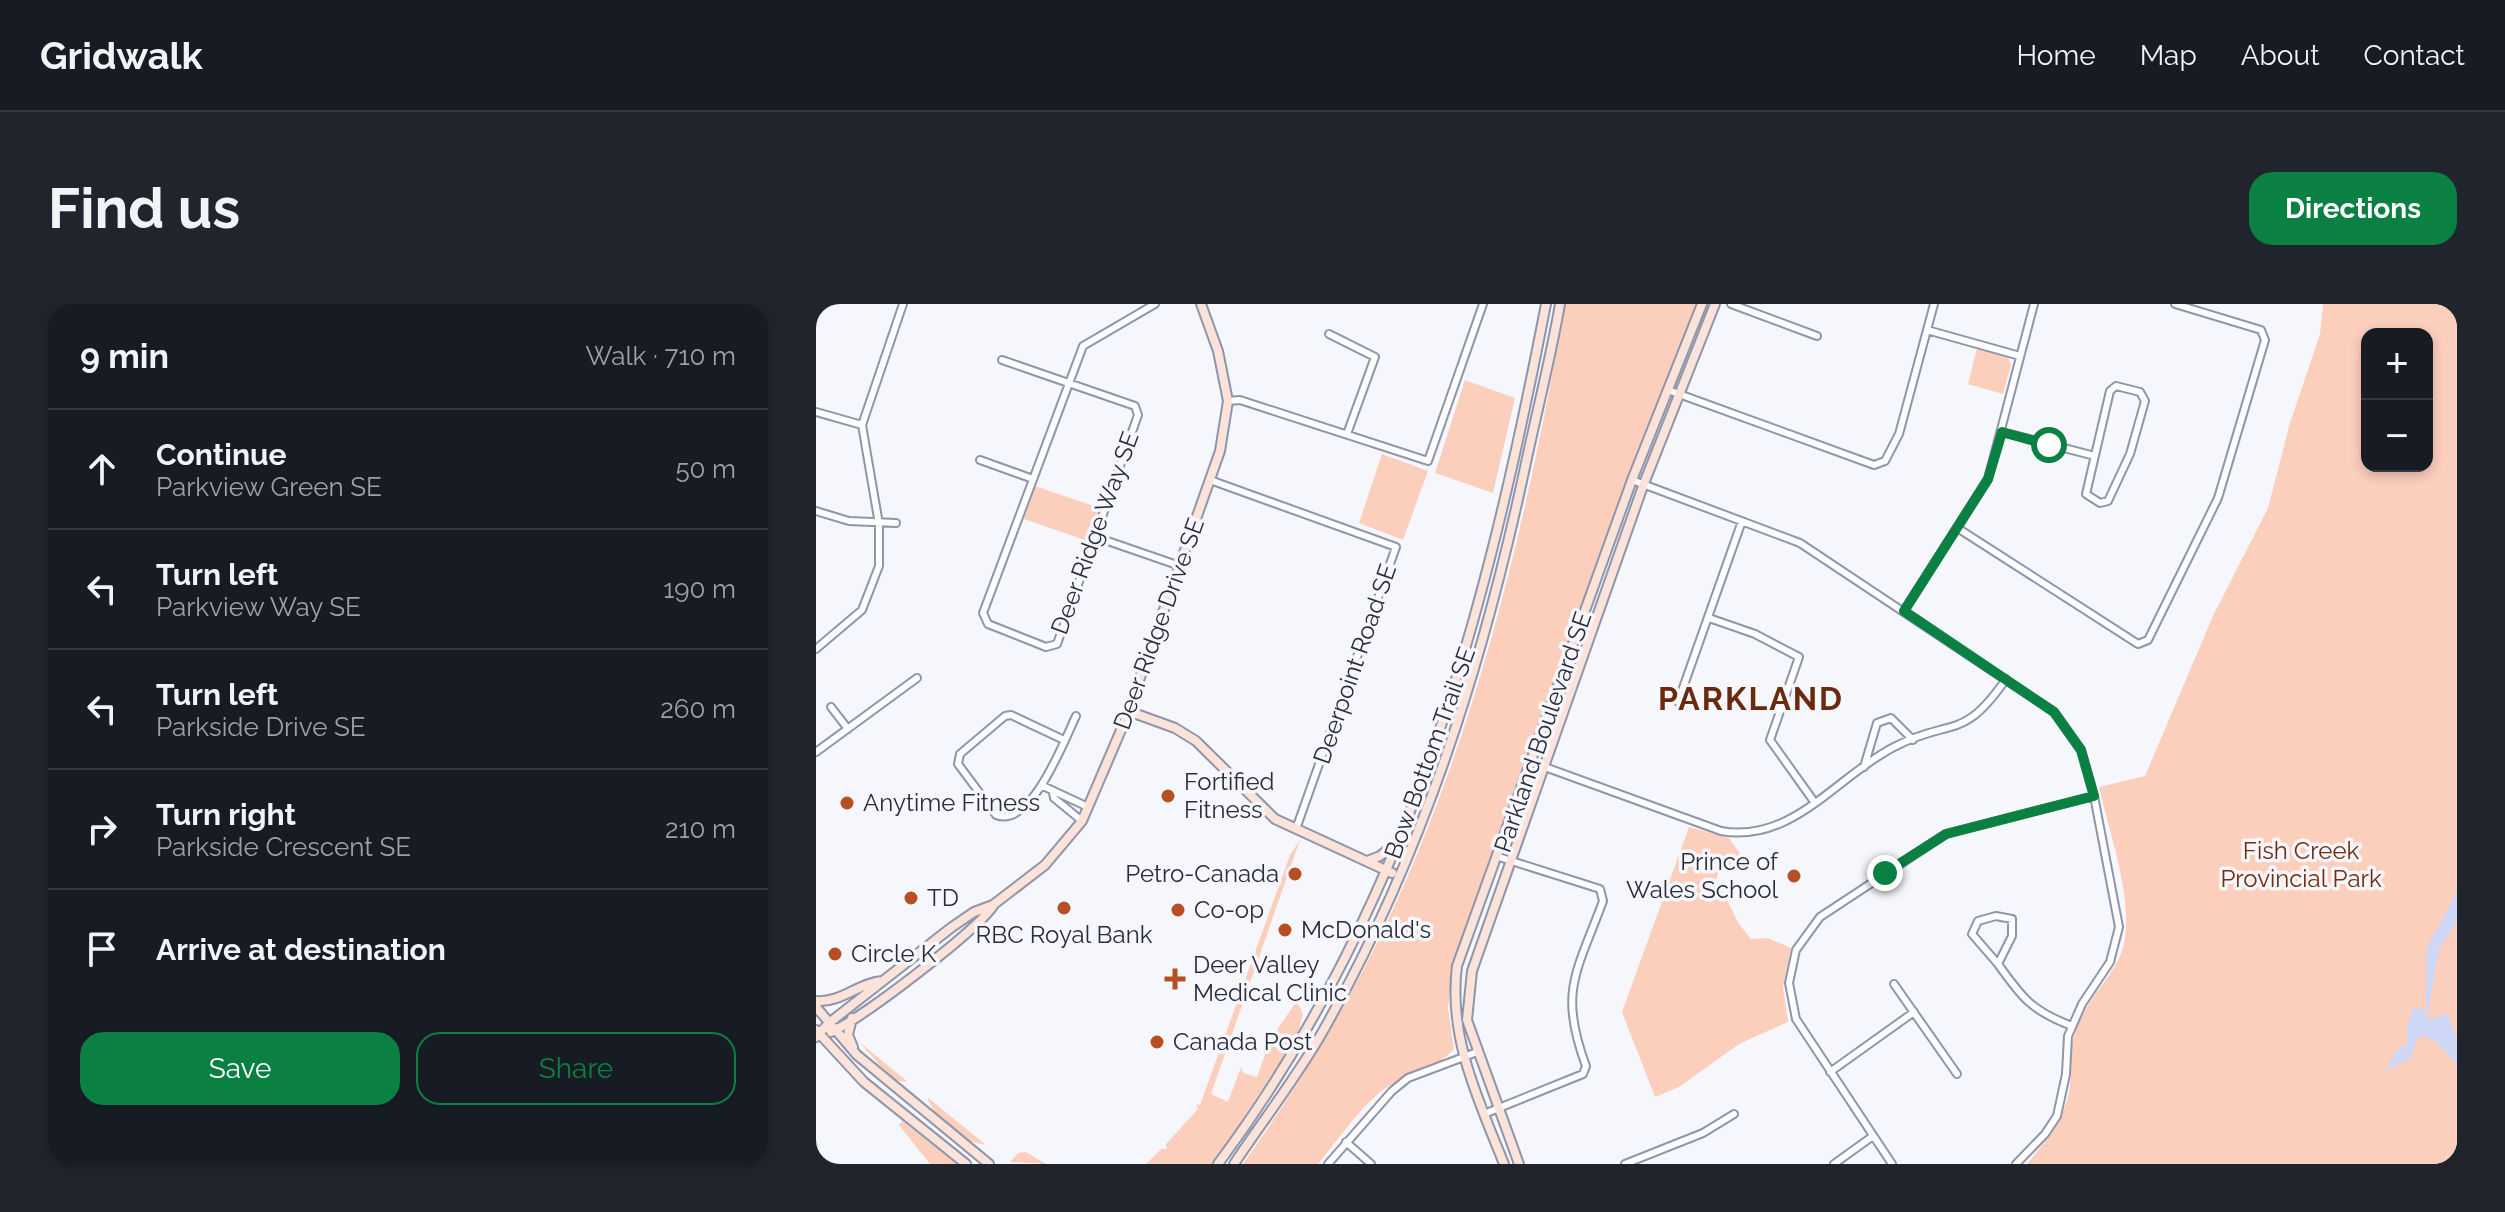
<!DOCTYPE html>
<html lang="en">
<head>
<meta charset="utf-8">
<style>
	:root { --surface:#171b24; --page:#20242c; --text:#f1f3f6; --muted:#9ea1a6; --line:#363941; --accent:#0b8043 }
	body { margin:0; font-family:Raleway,sans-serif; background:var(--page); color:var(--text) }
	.controls { position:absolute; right:24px; top:24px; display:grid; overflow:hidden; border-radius:16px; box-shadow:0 4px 12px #0003 }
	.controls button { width:72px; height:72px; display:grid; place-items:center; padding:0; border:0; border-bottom:2px solid var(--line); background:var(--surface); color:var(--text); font:40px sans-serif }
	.stop { position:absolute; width:24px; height:24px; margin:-18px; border:6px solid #0b8043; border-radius:50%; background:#fff }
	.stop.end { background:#0b8043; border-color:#fff; box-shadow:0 2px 8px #0008 }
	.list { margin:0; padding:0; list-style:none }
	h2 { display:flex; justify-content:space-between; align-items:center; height:104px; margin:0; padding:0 32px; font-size:34px }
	h2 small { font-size:26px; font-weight:400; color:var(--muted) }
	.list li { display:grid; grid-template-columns:52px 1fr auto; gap:24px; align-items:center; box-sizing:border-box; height:120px; padding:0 32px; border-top:2px solid var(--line) }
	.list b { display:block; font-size:30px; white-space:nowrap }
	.list p { margin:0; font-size:26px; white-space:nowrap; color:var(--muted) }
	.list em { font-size:26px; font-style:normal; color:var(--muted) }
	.actions { display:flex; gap:16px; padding:24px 32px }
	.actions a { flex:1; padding:18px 0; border:2px solid var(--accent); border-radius:24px; text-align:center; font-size:28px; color:var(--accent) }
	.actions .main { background:var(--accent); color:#fff }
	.icon { flex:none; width:44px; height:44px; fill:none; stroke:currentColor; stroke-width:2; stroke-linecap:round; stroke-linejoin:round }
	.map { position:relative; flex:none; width:1641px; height:860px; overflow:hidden; border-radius:24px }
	header { display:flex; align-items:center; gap:48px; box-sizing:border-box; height:112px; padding:0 40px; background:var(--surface); border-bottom:2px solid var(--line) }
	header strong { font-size:38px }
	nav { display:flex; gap:44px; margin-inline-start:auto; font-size:28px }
	.intro { display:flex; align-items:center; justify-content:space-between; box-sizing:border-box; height:192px; padding:0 48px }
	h1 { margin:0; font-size:56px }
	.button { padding:20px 36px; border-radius:24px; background:var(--accent); color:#fff; font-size:28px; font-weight:700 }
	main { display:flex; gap:48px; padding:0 48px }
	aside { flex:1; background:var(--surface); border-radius:24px; box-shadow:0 4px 12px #0003 }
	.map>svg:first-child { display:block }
	.green { fill:#fccebc; fill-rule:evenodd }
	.water { fill:#cfd7f7 }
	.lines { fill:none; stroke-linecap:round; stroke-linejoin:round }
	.street-casing { stroke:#8f95ab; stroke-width:10 }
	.secondary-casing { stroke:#8f95ab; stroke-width:12 }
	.street { stroke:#fff; stroke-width:6 }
	.secondary { stroke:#fce3da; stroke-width:8 }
	.route { stroke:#0b8043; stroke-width:10 }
	.poi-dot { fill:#b65024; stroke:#f6f7fc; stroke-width:3 }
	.labels { text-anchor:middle; stroke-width:7; stroke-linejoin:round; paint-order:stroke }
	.street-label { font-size:24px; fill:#2b2d36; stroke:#f6f7fc }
	.poi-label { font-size:24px; fill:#2b2d36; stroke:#f6f7fc; text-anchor:start }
	.park-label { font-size:24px; fill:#712d0f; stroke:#f6f7fc }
	.district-label { font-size:32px; font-weight:bold; letter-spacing:2px; fill:#6a2a0d; stroke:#f6f7fc }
</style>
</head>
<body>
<header>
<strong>Gridwalk</strong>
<nav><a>Home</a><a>Map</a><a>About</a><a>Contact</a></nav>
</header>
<div class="intro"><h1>Find us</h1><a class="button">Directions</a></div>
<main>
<aside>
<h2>9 min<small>Walk · 710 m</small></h2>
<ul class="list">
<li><svg class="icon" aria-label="ahead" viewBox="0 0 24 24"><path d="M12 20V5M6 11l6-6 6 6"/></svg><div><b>Continue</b><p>Parkview Green SE</p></div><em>50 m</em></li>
<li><svg class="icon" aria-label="left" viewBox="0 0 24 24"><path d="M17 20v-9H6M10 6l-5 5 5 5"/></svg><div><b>Turn left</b><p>Parkview Way SE</p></div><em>190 m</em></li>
<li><svg class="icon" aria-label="left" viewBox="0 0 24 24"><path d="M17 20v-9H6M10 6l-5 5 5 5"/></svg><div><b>Turn left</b><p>Parkside Drive SE</p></div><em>260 m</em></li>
<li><svg class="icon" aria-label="right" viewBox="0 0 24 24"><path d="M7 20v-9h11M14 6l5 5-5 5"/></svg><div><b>Turn right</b><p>Parkside Crescent SE</p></div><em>210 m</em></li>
<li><svg class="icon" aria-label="arrive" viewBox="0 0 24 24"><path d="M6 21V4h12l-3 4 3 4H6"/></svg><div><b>Arrive at destination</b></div></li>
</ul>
<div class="actions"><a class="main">Save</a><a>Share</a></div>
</aside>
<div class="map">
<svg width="1641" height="860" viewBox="0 0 1641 860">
	<rect width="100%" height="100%" fill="#f6f7fc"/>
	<path class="green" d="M749,0H881L815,166L638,659L632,704L638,745C619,766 585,771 563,789C540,809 521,837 502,860H427C476,791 521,719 559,643C658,443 711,219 749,0Z
		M1507,0H1641V860H1211C1232,835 1250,814 1254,781C1255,765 1254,747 1258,732C1265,702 1291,680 1304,652C1323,609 1293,529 1283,483L1329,472L1397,312L1452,204L1474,119L1504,30ZM1551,30H1611V162H1551Z
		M1161,44L1192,53L1195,61L1187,90L1152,80Z
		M649,76L699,94L677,189L619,169Z
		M566,150L612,167L587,236L543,219Z
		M219,182L284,204L272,237L208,215Z
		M873,523L913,534L926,553L903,568L900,575L923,620L935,635L952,634L975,644L967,682L972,718L923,740L863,783L839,793L806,708Z
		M484,536L395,790L412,798L425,763L427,769L441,773L455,734L481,697L487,710L481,732L397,860H330L345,845H351L350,840L382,805L380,800L384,801L474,551Z
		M42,737L92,778L77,776Z
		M111,793L170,841C144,837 120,817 111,793Z
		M86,817L141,860H114L83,821Z
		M210,848L230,860L194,858L202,849Z"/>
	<path class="water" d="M1641,587V617L1623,645L1611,713L1614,716L1631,709L1641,734V760L1618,736L1606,731L1598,741L1596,753L1569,768L1579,748L1592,738L1590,728L1597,703L1610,707V646Z"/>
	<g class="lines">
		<defs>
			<path id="street" d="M915,0L1001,32
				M1111,26L1204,52
				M513,30L559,53L531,130
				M186,56L319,102L322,111L241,340L230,343L172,320L167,309L267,42L339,0
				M1300,82L1324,88L1329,97L1314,150L1292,197L1284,199L1270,190L1294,87Z
				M852,86L1058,161L1069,157L1083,130L1118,0
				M412,97L424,96L612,157L667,0
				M0,108L46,121
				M1186,128L1279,152
				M164,156L217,175
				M394,176L580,243L480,525
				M816,176L984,239L1238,408L1265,446L1278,492L1303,623L1294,658L1266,700L1252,732L1250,770L1241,812L1229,830L1200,860
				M0,207L33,217L80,219
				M1143,225L1322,340L1332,336L1402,194L1449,36L1445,26L1359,0
				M280,233L364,262
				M1088,307L1172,175L1218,0
				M893,314L939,330L983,353L954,436L999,499
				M0,345L46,306L63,262V220L46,121L87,0
				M862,398L926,217
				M15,403L32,425
				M248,436L195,411L189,412L144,450L142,460L180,511C215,525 248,437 260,412
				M0,448L101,374
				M715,458L905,527C976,540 1021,472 1078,443C1135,413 1146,439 1190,375
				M1048,463L1061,419L1075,414L1097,436
				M227,482L272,503
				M237,489L238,494L266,517
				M1180,612L1196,615V632L1182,660L1156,630L1162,617Z
				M1182,660C1206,694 1216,707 1256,722
				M1078,680L1141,770
				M1014,768L1098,708
				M668,810L767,770L770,762C742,687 761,668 787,597L784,585L683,553
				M530,838L555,860
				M512,860L576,787L592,774L661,748
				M809,860L887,829L918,810
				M1018,860L1057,832
				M1076,860L980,715L973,679L980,646L1004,613L1130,530L1278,492"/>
			<path id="secondary" d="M312,407L359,424L380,437L459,515L576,569
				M551,557L564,552L580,539
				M0,697C25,699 42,679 66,677
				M0,703L41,751L173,860
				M36,714L32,731L37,743
				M0,726L48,778L150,860
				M15,728C45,715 159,628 177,602
				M0,733L13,719L136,623L158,608L177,601L229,561L266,517L308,419L404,147L412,97L402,47L385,0
				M402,860C594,602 670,310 730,0
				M418,860C446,818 477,778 503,734C607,553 668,357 711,154C722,103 735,52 744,0
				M688,860C662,795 632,733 641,662L816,176L886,0
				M703,860L651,716L656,667L827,182L899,0"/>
		</defs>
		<use href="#street" class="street-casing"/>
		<use href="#secondary" class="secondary-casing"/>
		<use href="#street" class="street"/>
		<use href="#secondary" class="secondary"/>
	</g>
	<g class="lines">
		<path class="route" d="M1069,569L1130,530L1278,492L1265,446L1238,408L1088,307L1172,175L1186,128L1233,141"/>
	</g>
	<g class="poi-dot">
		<circle cx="352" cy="492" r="8"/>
		<circle cx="31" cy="499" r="8"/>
		<circle cx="479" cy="570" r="8"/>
		<circle cx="978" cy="572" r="8"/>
		<circle cx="95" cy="594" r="8"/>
		<circle cx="248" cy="604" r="8"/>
		<circle cx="362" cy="606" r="8"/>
		<circle cx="469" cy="626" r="8"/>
		<circle cx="19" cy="650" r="8"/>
		<path d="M355 663h8v8h8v8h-8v8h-8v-8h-8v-8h8z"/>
		<circle cx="341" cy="738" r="8"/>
	</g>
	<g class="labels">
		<g class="street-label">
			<text transform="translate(279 229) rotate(-70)" y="8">Deer Ridge Way SE</text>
			<text transform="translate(343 320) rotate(-70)" y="8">Deer Ridge Drive SE</text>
			<text transform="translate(539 360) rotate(-71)" y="8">Deerpoint Road SE</text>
			<text transform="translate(727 428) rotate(-71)" y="8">Parkland Boulevard SE</text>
			<text transform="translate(614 449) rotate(-70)" y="8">Bow Bottom Trail SE</text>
		</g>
		<g class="poi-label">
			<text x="368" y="486">Fortified<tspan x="368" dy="28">Fitness</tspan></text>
			<text x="47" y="507">Anytime Fitness</text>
			<text x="962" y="566" text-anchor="end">Prince of<tspan x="962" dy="28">Wales School</tspan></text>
			<text x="463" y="578" text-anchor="end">Petro-Canada</text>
			<text x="111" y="602">TD</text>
			<text x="378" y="614">Co-op</text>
			<text x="485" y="634">McDonald's</text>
			<text x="248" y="639" text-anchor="middle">RBC Royal Bank</text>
			<text x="35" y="658">Circle K</text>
			<text x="377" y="669">Deer Valley<tspan x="377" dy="28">Medical Clinic</tspan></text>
			<text x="357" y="746">Canada Post</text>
		</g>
		<g class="park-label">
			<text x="1485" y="555">Fish Creek<tspan x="1485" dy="28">Provincial Park</tspan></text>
		</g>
		<g class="district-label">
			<text x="935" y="406">PARKLAND</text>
		</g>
	</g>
</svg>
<div class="controls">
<button>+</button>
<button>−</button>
</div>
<div class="stop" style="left:1233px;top:141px"></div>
<div class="stop end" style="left:1069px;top:569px"></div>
</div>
</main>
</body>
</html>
